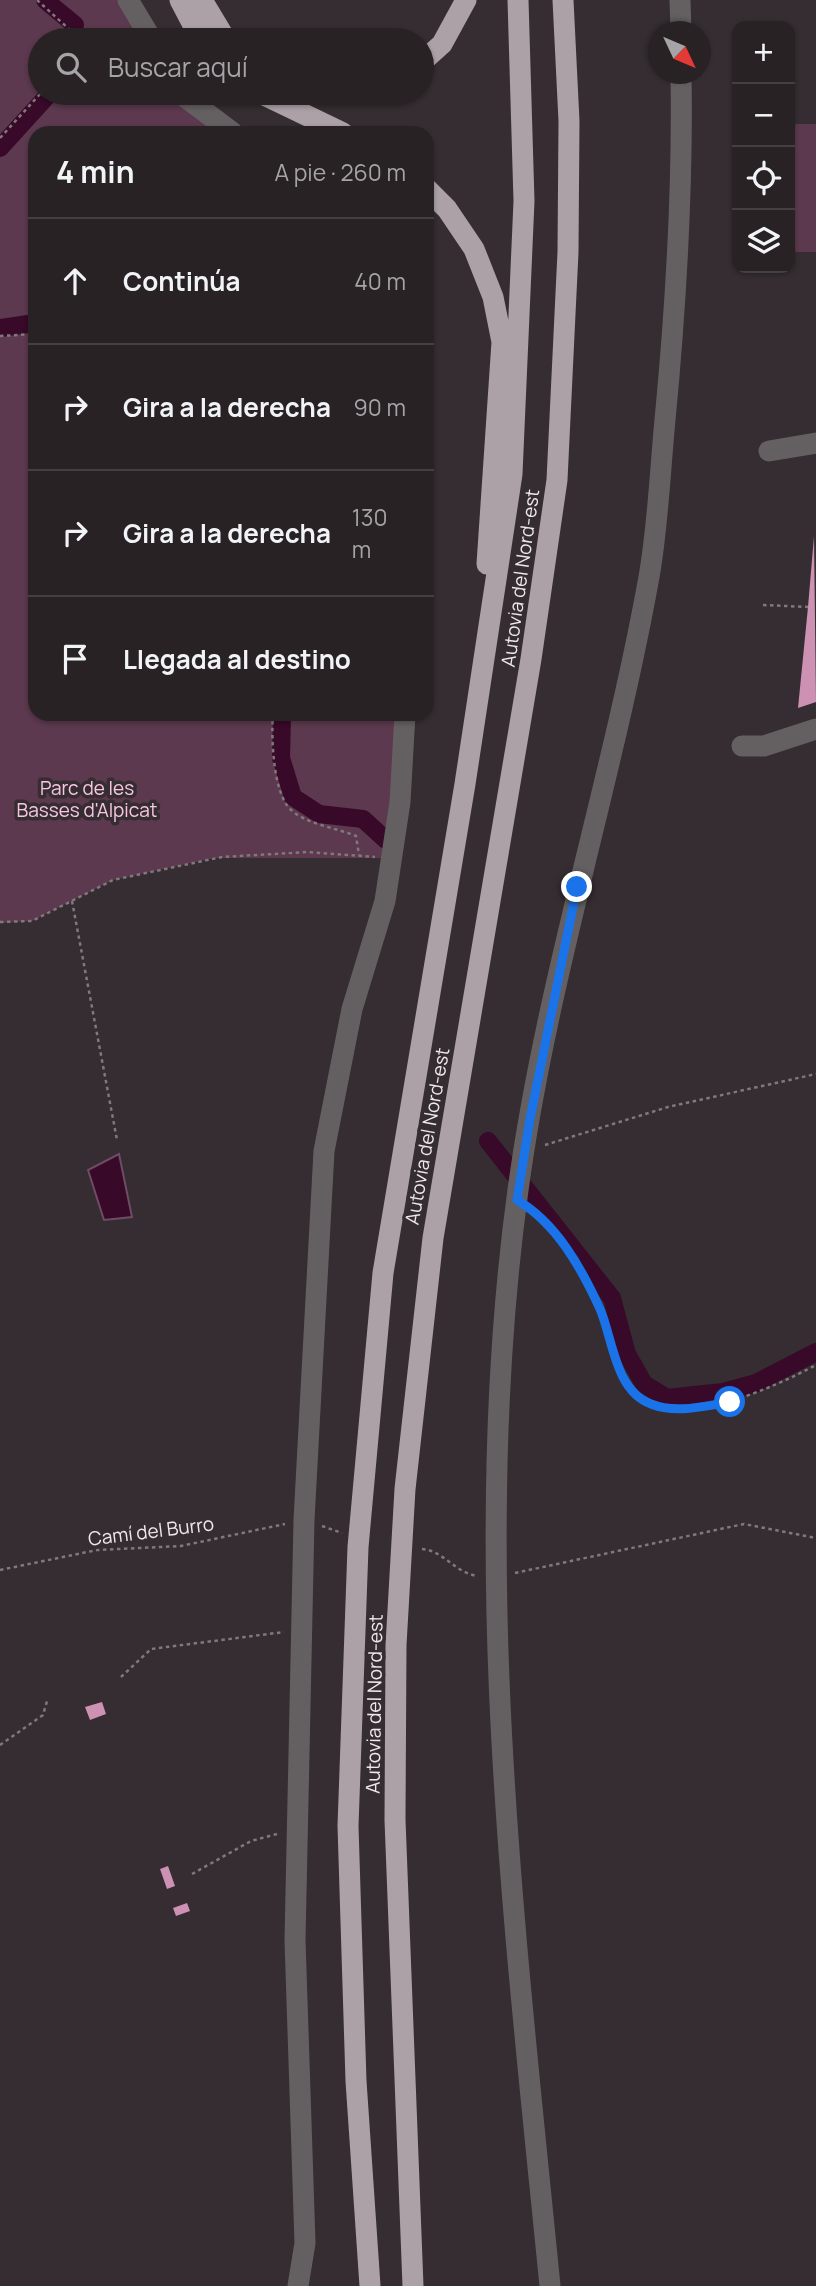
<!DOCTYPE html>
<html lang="es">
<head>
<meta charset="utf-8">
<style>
	:root { --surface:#282225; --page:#342f32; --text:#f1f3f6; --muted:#a5a4a7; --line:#443f42 }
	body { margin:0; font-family:Manrope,sans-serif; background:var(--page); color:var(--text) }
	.controls { position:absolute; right:21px; top:21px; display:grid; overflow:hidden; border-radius:14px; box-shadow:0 2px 5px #0004 }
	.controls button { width:63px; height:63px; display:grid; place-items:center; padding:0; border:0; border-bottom:2px solid var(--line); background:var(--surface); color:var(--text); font:35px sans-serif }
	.compass { position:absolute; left:648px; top:21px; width:63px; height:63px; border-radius:50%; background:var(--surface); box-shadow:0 2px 5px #0004; rotate:134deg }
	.stop { position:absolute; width:21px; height:21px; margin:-16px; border:5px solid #1a73e8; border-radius:50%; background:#fff }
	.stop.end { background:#1a73e8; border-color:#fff; box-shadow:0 2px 7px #0008 }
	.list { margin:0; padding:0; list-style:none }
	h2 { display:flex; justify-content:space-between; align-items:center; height:91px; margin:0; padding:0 28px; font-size:30px }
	h2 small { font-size:23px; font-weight:400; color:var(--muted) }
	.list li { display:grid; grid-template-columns:46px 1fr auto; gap:21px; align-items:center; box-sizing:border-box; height:126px; padding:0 28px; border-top:2px solid var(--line) }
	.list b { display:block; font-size:26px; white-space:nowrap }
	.list em { font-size:23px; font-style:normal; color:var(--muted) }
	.icon { flex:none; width:38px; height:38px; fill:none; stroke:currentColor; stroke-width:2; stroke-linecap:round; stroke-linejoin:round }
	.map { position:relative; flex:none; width:816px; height:2286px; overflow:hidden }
	.search { position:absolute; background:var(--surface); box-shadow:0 2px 5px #0004; left:28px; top:28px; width:406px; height:77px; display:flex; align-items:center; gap:18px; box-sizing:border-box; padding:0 24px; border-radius:38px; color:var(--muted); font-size:26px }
	.panel { position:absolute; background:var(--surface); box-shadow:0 2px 5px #0004; left:28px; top:126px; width:406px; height:595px; border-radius:21px }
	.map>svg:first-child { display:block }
	.green { fill:#5c394e }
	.water { fill:#380929; stroke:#6e4c63; stroke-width:2 }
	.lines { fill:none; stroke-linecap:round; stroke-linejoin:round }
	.canal { stroke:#380929; stroke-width:18 }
	.building { fill:#cc91b3 }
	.path { stroke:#7f787c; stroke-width:2.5; stroke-dasharray:3.5 3.5; stroke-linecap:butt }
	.minor { stroke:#646062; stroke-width:21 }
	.highway { stroke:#aba1a7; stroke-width:21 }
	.route { stroke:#1a73e8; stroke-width:9 }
	.labels { text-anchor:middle; stroke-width:7; stroke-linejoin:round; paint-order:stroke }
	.street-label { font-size:19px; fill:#ede8eb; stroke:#352d31 }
	.park-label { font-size:19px; fill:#f8c6e2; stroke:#352d31 }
</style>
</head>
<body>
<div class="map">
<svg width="816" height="2286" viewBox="0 0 816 2286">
	<rect width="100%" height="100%" fill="#352d31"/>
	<path class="green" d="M0,0H123L148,40H40V93H180L235,133H35V714H400L392,858H214L113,880L32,921L0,923Z
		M790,124H816V252H790Z"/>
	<path class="water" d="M119,1154L132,1217L104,1220L88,1170Z"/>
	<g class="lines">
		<path class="canal" d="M45,0L75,25
			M79,40L80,38
			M0,148L50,93
			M0,328L35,323
			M282,714L281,758L293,797L319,814L363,819L386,840
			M488,1141L612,1298L627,1354L644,1384L667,1398L723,1392L756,1383L816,1352"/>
	</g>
	<path class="building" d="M814,536L816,702L798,708L808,607Z
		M102,1702L106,1714L90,1720L85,1707Z
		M168,1866L175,1886L167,1889L160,1869Z
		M187,1903L190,1911L176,1916L173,1908Z"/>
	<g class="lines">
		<path class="path" d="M37,0L69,29L72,40
			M0,138L41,93
			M0,336L35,334
			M763,605L808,607
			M273,714C271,737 273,792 290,809C305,824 337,828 356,836L359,855
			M72,901L117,1140
			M0,922L32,921L113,880L222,857L308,852L375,857
			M545,1145L668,1107L816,1074
			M534,1211C568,1242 594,1289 609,1332C616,1352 618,1374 632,1391C670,1437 776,1386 816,1365
			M322,1526L342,1533
			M422,1549C444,1551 454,1572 477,1576
			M0,1570L97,1550L181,1546L285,1524
			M515,1573L744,1524L816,1538
			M121,1677L151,1649L284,1632
			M0,1745L43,1715L47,1701
			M192,1874L251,1841L277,1834"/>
		<path class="minor" d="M128,0L152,40
			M680,0L681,32
			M180,93L233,133
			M769,451L816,443
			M742,746H764L816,729
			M298,2286L305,2243L295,1940L304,1520L324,1151L352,1009L385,901L400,802L405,714
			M550,2286C514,1922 468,1555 518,1190C546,983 612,782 649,577C658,526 660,472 665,420C676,305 683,190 681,74"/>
		<path class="highway" d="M180,0L201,40
			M202,0L226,40
			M422,62L442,44L466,0
			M260,93L343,133
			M328,93H337
			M427,189L447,209L474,249L493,297L502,342L487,564
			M370,2286L356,2081L348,1826L358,1547L383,1273L465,784L512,474L524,201L518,0
			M413,2286L395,1820L396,1645L405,1489L433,1238L531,659L557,480L568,252L569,121L563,0"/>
	</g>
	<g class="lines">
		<path class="route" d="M577,887L530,1119L517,1200C556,1223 581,1267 600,1309C613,1339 615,1391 651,1404C676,1414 704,1406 730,1402"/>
	</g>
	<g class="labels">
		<g class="street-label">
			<text transform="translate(520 578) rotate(-82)" y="7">Autovia del Nord-est</text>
			<text transform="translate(427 1136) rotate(-80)" y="7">Autovia del Nord-est</text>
			<text transform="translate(151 1531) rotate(-7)" y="7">Camí del Burro</text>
			<text transform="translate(374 1704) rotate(-89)" y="7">Autovia del Nord-est</text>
		</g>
		<g class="park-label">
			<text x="87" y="795">Parc de les<tspan x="87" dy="22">Basses d'Alpicat</tspan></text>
		</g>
	</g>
</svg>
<div class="controls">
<button>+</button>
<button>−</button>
<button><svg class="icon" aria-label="locate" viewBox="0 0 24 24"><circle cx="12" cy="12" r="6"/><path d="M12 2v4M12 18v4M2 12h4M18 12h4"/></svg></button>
<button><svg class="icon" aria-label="layers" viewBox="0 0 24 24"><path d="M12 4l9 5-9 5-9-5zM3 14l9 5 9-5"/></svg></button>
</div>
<svg class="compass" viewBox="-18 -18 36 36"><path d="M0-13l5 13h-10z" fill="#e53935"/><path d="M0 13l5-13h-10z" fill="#a5a4a7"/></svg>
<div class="stop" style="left:730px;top:1402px"></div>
<div class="stop end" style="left:577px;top:887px"></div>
<div class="search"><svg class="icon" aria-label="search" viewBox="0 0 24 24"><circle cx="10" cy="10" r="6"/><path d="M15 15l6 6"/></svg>Buscar aquí</div>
<section class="panel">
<h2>4 min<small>A pie · 260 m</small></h2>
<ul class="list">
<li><svg class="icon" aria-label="ahead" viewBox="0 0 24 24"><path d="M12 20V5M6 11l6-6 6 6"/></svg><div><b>Continúa</b></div><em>40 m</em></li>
<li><svg class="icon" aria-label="right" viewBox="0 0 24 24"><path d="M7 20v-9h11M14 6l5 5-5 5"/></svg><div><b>Gira a la derecha</b></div><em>90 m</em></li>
<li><svg class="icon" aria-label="right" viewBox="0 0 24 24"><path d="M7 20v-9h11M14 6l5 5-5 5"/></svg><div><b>Gira a la derecha</b></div><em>130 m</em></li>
<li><svg class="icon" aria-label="arrive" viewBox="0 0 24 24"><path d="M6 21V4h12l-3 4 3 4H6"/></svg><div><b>Llegada al destino</b></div></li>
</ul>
</section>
</div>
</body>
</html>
